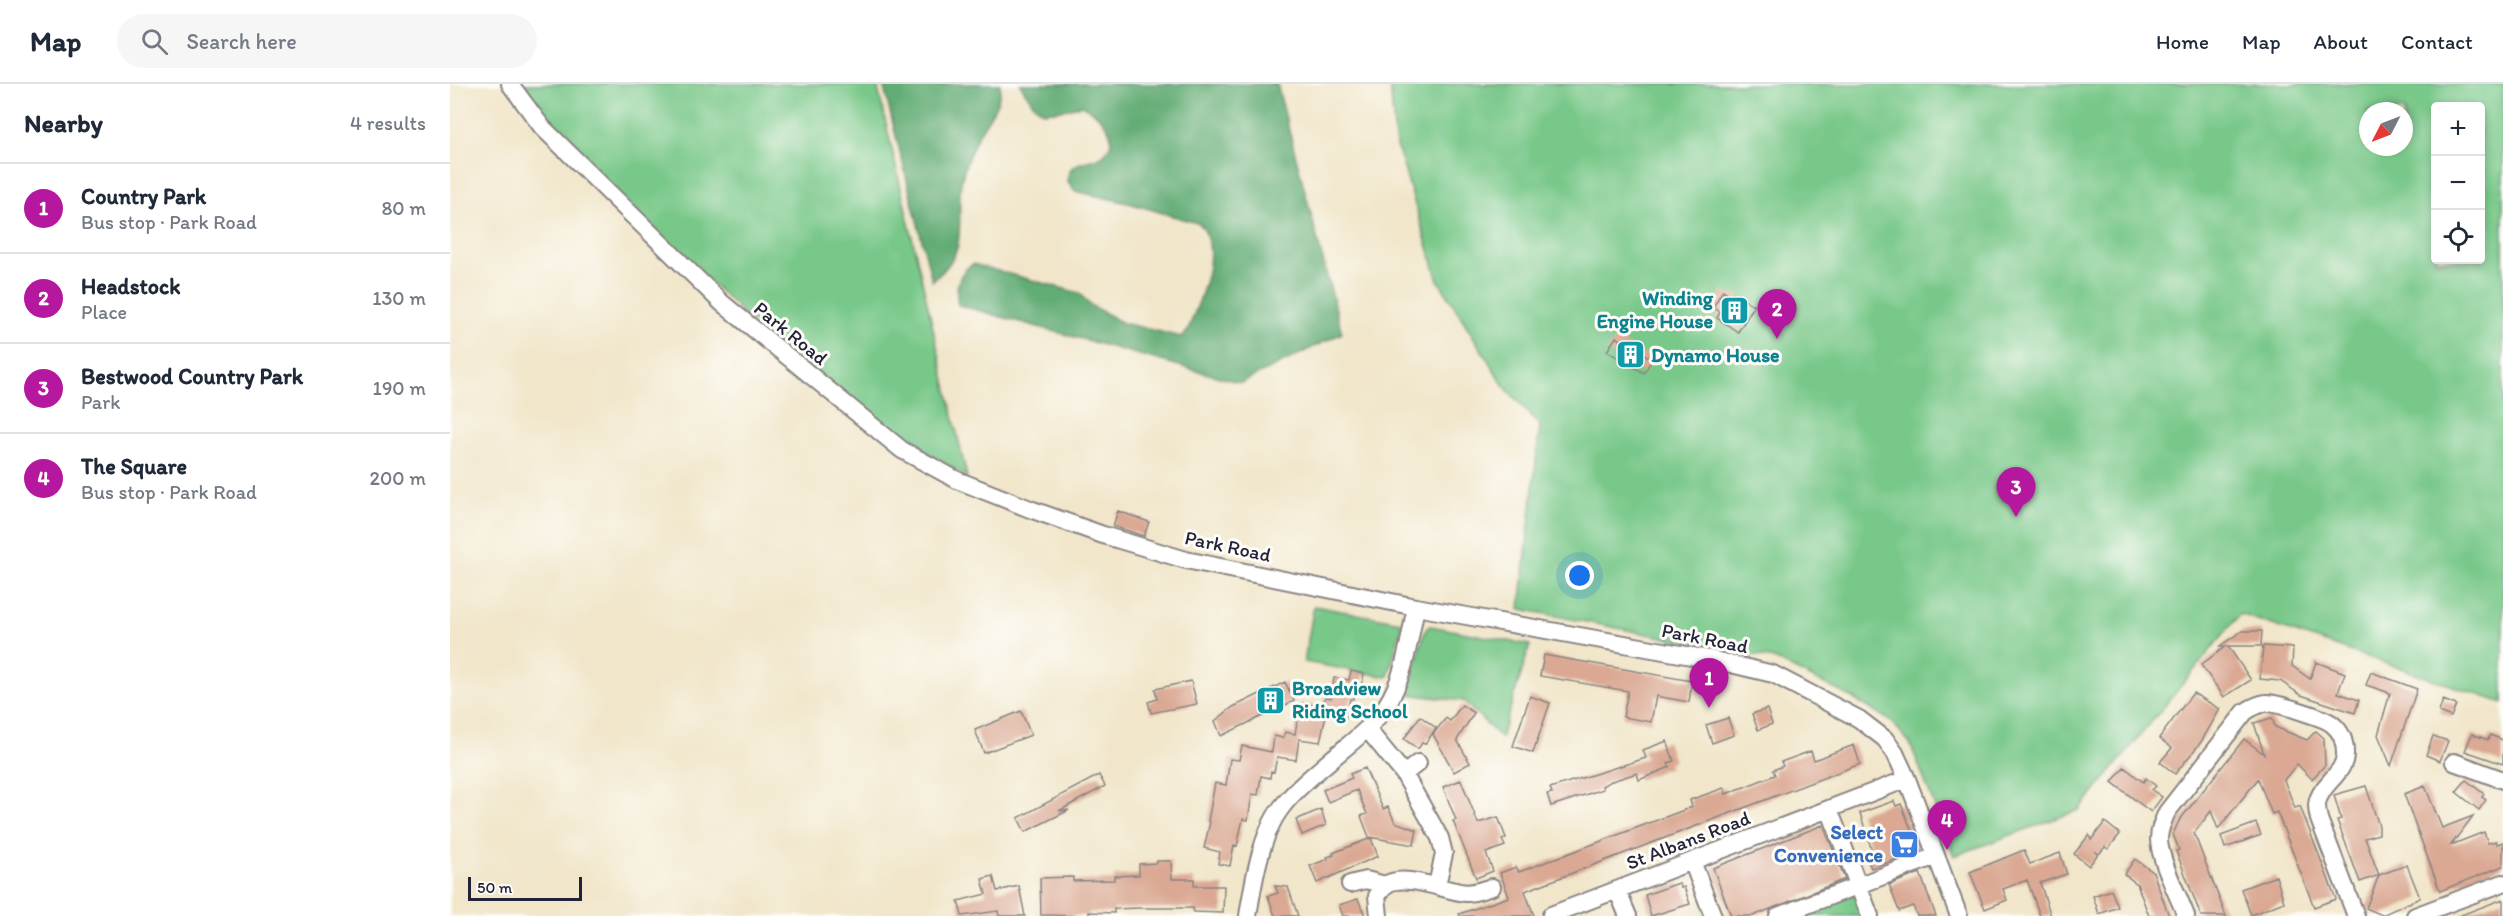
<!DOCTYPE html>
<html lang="en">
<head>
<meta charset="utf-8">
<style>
	:root { --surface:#fff; --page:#f6f6f7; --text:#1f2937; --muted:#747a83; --line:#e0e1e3; --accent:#b5179e }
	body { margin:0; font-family:Itim,sans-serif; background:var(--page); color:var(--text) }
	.controls { position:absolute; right:18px; top:18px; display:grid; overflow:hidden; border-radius:6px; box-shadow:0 3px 9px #0003 }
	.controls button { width:54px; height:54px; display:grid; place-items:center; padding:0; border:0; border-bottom:2px solid var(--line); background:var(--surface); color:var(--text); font:30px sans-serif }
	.compass { position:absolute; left:1909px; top:18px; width:54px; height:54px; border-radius:50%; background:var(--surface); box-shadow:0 3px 9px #0003; rotate:228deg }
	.scale { position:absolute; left:18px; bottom:15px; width:114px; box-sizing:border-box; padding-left:6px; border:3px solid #22223b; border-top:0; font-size:16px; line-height:21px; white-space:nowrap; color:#22223b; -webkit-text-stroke:4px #fdfcf7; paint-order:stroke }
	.you { position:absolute; left:1130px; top:492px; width:21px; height:21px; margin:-15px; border:4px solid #fff; border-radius:50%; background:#1a73e8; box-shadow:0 0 0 9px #1a73e833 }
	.badge { display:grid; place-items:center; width:39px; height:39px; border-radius:50%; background:var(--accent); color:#fff; font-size:20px; font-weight:700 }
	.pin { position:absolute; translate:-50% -50px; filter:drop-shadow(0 2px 3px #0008) }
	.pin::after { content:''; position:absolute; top:32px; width:21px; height:18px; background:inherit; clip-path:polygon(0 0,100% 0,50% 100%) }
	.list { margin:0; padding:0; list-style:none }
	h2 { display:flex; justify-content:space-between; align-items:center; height:78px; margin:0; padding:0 24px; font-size:26px }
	h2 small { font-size:20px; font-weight:400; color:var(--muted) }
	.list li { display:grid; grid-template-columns:39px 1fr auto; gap:18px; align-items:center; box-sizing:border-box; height:90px; padding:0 24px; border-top:2px solid var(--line) }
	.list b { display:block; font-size:22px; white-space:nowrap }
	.list p { margin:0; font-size:20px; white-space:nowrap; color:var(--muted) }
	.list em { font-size:20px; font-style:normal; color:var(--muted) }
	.icon { flex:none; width:33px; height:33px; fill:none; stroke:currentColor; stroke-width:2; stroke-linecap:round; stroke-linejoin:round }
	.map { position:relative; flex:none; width:2053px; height:832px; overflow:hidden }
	header { display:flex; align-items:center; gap:36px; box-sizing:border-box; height:84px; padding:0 30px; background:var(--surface); border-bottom:2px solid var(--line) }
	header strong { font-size:28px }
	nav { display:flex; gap:33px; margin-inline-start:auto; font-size:21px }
	.search { width:420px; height:54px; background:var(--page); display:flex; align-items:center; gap:15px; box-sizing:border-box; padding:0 21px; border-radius:33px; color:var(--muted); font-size:22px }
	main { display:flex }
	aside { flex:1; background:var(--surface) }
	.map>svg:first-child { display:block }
	.green { fill:#78c889; stroke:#4d7562; stroke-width:1.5; fill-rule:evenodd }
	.forest { fill:#62ac75; stroke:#426758; stroke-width:1.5 }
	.building { fill:#daa893 }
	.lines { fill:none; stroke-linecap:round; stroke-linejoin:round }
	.minor-casing { stroke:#8a8482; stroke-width:20 }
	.minor { stroke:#fff; stroke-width:16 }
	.labels { text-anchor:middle; stroke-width:6; stroke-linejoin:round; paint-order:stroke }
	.culture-label { font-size:20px; font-weight:bold; fill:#0d838f; stroke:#fdfcf7; text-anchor:start }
	.street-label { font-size:20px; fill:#22223b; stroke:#fdfcf7 }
	.shop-label { font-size:20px; font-weight:bold; fill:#366cbe; stroke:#fdfcf7; text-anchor:end }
</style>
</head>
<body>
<header>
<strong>Map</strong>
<div class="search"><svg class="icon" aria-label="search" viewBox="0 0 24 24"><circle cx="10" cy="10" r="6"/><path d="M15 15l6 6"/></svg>Search here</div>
<nav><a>Home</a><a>Map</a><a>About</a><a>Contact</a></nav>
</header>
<main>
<aside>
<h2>Nearby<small>4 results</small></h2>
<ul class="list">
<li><span class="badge">1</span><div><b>Country Park</b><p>Bus stop · Park Road</p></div><em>80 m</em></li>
<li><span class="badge">2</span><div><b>Headstock</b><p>Place</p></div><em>130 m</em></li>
<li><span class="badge">3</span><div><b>Bestwood Country Park</b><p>Park</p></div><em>190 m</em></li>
<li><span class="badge">4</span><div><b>The Square</b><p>Bus stop · Park Road</p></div><em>200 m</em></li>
</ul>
</aside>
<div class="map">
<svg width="2053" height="832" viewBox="0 0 2053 832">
	<rect width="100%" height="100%" fill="#fdfcf7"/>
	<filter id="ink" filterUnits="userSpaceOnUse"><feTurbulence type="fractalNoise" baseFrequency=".0167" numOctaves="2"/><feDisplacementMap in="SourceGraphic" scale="12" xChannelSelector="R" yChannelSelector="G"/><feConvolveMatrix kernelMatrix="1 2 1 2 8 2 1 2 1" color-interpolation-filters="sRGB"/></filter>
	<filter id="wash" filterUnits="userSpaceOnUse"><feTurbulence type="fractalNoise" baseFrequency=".008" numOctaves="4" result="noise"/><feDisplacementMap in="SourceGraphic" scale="24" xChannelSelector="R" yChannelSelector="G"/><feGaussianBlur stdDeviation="1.35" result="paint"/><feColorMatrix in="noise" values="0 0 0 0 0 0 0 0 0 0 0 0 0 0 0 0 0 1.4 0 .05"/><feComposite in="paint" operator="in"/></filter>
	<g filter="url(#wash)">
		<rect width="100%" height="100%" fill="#f1e6ca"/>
		<path class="green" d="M70,0H427L517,393L413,327L312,247L169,111L96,36Z
			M940,0H2053V619L1790,530L1629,726L1504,772L1460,659L1441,637L1399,612L1324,575L1070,525L1090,341L1054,302L988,196L945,55ZM1986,22H2030V176H1986ZM1918,27H1954V63H1918Z
			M864,522L951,538V546L938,593L854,578Z
			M980,542L1080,561L1051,654L1014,617L957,610L974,550L977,544Z
			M1401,810L1408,813L1416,832H1344Z"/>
		<path class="forest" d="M433,0H550C552,23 533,38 525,58C518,73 510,94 510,111C508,149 517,170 482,197Z
			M570,0H827L892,249L791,299L508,221C505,204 507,189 523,180L629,209L640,221L673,239L732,253L737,248C748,220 774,167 750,140L682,120L625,107L617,96C618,90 620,84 626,81C634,76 645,77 653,71C674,52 649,30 632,21L614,26L594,28L584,21Z"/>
		<g id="blocks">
			<path class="building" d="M1273,206L1281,212L1283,209L1304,222L1288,248L1267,234L1270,228L1263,223Z
				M1166,253L1202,275L1194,289L1157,267Z
				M668,427L699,438L694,452L663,442Z
				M1792,547H1812L1811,562H1778L1801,596L1774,613L1751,581L1776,562H1770Z
				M1813,562L1843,564L1842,582L1860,595L1866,578L1895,589L1888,609L1909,616L1905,629L1851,611L1830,597L1810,595Z
				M1094,571L1242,597L1239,618L1206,612L1201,638L1173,633L1178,607L1090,592Z
				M901,587L914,590L910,608L904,607L903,615H900L896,634L876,631L870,658L849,655L846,676L827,673L824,688L821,687L820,694L811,692L808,711L802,710L798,736L793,735L787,762L784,761L780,782L768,780L770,768L754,764L760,738L758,737L765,699L776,701L780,675L789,676L792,662L822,668L824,652L833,654L835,648L845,650L850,619L873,623L875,613L881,614L884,594L899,596Z
				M1921,588L1967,605L1941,682L1928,651L1940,609L1916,601Z
				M741,597L747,620L701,629L698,618L707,615L705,605Z
				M835,598L844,617L771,652L765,637L783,623Z
				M1743,609L1770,625L1751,658L1725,690L1710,678L1722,664L1709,654Z
				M1080,612L1100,619L1083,669L1063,662Z
				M1993,616L2006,621L2001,633L1989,628Z
				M1012,621L1024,629L1007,656L1020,679L1004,688L983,650L996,634L1000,637Z
				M1317,625L1322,640L1308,646L1302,630Z
				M571,627L581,651L534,669L525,646Z
				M970,632L986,644L975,660L972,659L968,665L954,655Z
				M1278,634L1284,651L1262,659L1256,641Z
				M1822,634L1825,643L1857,656L1866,647L1874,654L1875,681L1862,695L1847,680L1834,696L1845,724L1850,722L1886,815L1864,823L1827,728L1822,730L1808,695L1768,745L1761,727L1744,749L1776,832H1751L1726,767L1729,766L1723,750L1729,737L1794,655L1814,670L1804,639Z
				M2022,650L2038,656L2040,651L2053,656V680L2015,667Z
				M1983,652L1998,657L1990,677L1976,671Z
				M1217,657L1224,677L1218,679L1220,683L1189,696L1187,689L1159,698L1152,702L1153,705L1101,722L1097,710L1102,709L1100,704L1196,674L1193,666Z
				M1404,661L1410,680L1075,807L1084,832H1010L1009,830L1059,813L1050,789L1066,783L1069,788L1242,723L1240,716L1274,704L1276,710L1325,691L1323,686L1333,682L1331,678L1361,667L1364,676Z
				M1674,683L1693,698L1696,694L1706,702L1702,706L1712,713L1701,728L1662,698Z
				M915,684L933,725L938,723L945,738L967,746L964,761L919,753L911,732L917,730L907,706L878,718L873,706L902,694L900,690Z
				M649,691L655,702L609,727L619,726L575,748L568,734Z
				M1011,696L1028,739L1048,733L1056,754L1052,756L1055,762L1036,769L1043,787L1026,794L1003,737L1006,736L993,703Z
				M2016,696L2034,710L2032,713L2036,716L2029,726L2006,708Z
				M1916,702L1929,742V750L1915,754L1929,791L1957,781L1970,814L1932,831L1916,824L1929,791L1910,798L1887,736L1891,735L1884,711Z
				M1975,702L1992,744L2023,732L2001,761L2034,748L2038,759L2046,757L2047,760L2053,758V782L1990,807L1954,710Z
				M1444,717L1446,722L1451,720L1469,765L1461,767L1462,770L1421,784L1416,772L1423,770L1410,729Z
				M871,725L876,741L852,751L846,736Z
				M1655,738L1670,750L1658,765L1655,763L1649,770L1646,768L1647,771L1639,782L1624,770L1639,751L1641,756Z
				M1806,739L1811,751L1775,764L1771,752Z
				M1373,741L1395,795L1303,832H1281L1263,784Z
				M921,754L928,772L867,799L860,782L878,775L877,773L884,771L883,769Z
				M1574,766L1580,780L1610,769L1617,790L1590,799L1601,832H1590L1577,796L1553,805L1557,816L1535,825L1520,788Z
				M1685,775L1703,788L1719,832H1699L1687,800L1674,790Z
				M707,777H721L722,795H744V802H774L773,829L743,828V824H689L664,825V829L639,828V832L591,831L590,794L623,793V797L664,796V792L689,791V780L707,779Z
				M1470,789L1474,800L1486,832H1467L1463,822L1449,827L1440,803L1439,801Z
				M543,792L547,807L569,802L575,832H549L548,827L512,832L508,817L536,810L532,795Z
				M1826,792L1834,818L1801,831L1791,805Z
				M1229,799L1231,804L1234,803L1240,820L1201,832L1195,811Z
				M825,802L838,803L848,832H825L818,812L828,809Z
				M1661,806L1668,823L1649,830L1643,812Z
				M908,815L915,832H893L889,821Z
				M2053,815V832H2012L2011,831Z"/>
		</g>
	</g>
	<g filter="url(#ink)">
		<use href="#blocks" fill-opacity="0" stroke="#8a8482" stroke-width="1.5"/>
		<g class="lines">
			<defs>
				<path id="minor" d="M60,0L92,43L272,219L452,366L507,396L580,425L653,451L736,476L966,523L1264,576L1323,590L1409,635L1435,655L1445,669L1457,695L1509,832
					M918,646L954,690L990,754L994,770L987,801
					M2004,678L2053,696
					M954,690L968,679
					M1379,725L1420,832
					M1242,777L1263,832
					M900,800L916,796L935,801
					M1167,806L1178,832
					M1101,831L1457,695
					M798,832C803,800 811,750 831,724C846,704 866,689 884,673C903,657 922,643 936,622C955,593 959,556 966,523
					M929,832L927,812C930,809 933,803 936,801C952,789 992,805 1010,808C1021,811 1031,806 1042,803
					M1328,832L1486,772
					M1736,832C1729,813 1709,775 1709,755C1709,745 1713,737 1717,728L1795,628C1801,624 1808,620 1816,619C1825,618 1875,634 1882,640C1891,647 1895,658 1895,669C1896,690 1869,700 1867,721C1867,725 1868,731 1869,735L1906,832
					M1965,832L2053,799"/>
			</defs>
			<use href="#minor" class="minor-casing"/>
			<use href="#minor" class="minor"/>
		</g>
	</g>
	<defs>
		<symbol id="building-square" viewBox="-11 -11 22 22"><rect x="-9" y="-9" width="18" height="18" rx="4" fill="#0f9aa8" stroke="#fdfcf7"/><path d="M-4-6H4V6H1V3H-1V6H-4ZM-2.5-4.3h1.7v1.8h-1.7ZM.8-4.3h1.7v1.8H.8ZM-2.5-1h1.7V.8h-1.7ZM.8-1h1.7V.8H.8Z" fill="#fff"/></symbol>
		<symbol id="supermarket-square" viewBox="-11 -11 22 22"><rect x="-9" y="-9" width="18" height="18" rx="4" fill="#3f7fe0" stroke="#fdfcf7"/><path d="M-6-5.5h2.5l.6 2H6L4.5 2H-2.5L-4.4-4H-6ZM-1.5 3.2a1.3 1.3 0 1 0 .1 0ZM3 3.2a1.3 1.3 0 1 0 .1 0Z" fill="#fff"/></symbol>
	</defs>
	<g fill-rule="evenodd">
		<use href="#building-square" x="1268" y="210" width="33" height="33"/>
		<use href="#building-square" x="1164" y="254" width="33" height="33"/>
		<use href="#building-square" x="804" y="600" width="33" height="33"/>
		<use href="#supermarket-square" x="1438" y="744" width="33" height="33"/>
	</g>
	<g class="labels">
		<g class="culture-label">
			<text x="1263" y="221" text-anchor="end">Winding<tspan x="1263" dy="23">Engine House</tspan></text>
			<text x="1201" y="278">Dynamo House</text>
			<text x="842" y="611">Broadview<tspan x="842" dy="23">Riding School</tspan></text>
		</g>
		<g class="street-label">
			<text transform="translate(341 249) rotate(39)" y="7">Park Road</text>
			<text transform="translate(778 462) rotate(12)" y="7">Park Road</text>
			<text transform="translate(1255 554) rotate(11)" y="7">Park Road</text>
			<text transform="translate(1238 756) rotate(-21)" y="7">St Albans Road</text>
		</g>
		<g class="shop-label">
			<text x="1433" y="755">Select<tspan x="1433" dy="23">Convenience</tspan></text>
		</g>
	</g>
</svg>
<div class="controls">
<button>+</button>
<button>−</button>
<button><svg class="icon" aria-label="locate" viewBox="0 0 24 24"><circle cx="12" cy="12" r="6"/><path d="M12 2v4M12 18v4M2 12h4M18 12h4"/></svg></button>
</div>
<svg class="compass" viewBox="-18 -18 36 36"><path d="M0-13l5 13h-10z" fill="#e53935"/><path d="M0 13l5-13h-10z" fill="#747a83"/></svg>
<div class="scale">50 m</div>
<div class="you"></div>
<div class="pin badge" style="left:1259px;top:624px">1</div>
<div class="pin badge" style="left:1327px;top:255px">2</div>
<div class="pin badge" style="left:1566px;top:433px">3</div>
<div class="pin badge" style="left:1497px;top:766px">4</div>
</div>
</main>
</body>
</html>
